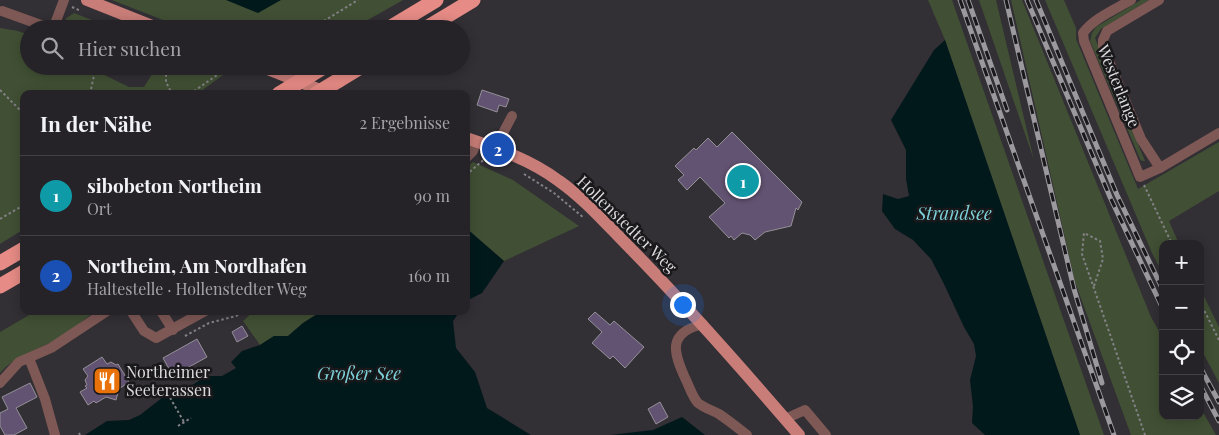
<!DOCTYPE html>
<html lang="de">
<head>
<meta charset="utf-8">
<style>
	:root { --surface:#262328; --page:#322f34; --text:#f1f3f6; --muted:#a4a4a8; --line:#424045; --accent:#db2777 }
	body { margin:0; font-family:"Playfair Display",serif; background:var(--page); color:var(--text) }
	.controls { position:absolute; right:15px; bottom:15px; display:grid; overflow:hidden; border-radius:10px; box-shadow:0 2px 12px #0003 }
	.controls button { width:45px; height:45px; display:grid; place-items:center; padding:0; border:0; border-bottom:1px solid var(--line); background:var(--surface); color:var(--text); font:25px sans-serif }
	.you { position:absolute; left:682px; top:304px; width:18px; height:18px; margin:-12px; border:4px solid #fff; border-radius:50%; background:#1a73e8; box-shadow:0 0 0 8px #1a73e833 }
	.badge { display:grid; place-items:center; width:32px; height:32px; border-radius:50%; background:var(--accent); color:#fff; font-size:16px; font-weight:700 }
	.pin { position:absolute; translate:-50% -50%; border:2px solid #fff; box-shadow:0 1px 5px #0006 }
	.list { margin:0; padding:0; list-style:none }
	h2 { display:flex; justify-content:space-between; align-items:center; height:65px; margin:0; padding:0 20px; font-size:21px }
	h2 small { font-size:16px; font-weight:400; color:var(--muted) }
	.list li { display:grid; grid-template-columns:32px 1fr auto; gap:15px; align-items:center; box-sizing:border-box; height:80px; padding:0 20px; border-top:1px solid var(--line) }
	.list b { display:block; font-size:19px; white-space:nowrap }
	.list p { margin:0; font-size:16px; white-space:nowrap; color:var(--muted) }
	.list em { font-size:16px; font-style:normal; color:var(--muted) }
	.icon { flex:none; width:28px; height:28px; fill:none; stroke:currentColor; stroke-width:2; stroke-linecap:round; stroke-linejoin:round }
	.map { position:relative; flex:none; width:1219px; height:435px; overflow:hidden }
	.search { position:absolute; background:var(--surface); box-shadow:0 2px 12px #0003; left:20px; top:20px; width:450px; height:55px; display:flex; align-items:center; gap:12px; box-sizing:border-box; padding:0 18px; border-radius:28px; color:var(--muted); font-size:19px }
	.panel { position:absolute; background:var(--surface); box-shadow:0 2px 12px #0003; left:20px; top:90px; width:450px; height:225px; border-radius:10px }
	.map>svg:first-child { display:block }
	.green { fill:#415034 }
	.water { fill:#02191c }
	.building { fill:#635372; stroke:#949097 }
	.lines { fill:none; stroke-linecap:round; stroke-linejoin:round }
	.path { stroke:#838186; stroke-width:2; stroke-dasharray:2.5 2.5; stroke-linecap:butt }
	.minor { stroke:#7e5855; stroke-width:10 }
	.major { stroke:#c97d78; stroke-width:12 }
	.highway { stroke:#e68b85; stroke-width:15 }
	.rail-casing { stroke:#9b999e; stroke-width:5 }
	.rail { stroke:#19181a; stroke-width:3; stroke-dasharray:9; stroke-linecap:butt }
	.highway-bridge { stroke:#e68b85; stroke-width:15 }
	.labels { text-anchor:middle; stroke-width:5; stroke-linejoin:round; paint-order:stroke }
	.street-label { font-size:16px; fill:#dcdade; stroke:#19181a }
	.poi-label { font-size:16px; fill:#dcdade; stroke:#19181a; text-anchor:start }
	.water-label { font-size:18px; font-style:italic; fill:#7ed1d9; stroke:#19181a }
</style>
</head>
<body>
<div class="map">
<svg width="1219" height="435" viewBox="0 0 1219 435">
	<rect width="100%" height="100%" fill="#322f35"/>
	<path class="green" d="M112,0H403L352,29H186Z
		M928,0H952L1104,435H1080L945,40Z
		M979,0H996L1034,160Z
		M1011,0H1022L1151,317L1163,338V416H1200V407L1216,435H1131L1075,282Z
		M1045,0H1064L1076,28V39L1138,189L1219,142V191L1169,221L1179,244H1163V274L1152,253Z
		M1141,0H1149L1101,29L1095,38L1145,161H1142L1140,159L1090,41L1092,33L1096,27Z
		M74,13L115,29H85L65,19Z
		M0,28L18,31L29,35V66H86L129,87H144L156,68L154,66H212L227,72L200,92V94H24V229L0,244Z
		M473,162L513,180L579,226L504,261L466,228V168Z
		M1200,288L1219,327V383L1200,347Z
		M36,311H96C83,320 71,331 57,339C38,350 15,356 0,373V332Z
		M254,311H322L303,323L288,336H274L260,345L243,321Z"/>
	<path class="water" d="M226,0H281L258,13Z
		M945,40L1080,435H985L972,423L973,406L970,380L976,356L974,344L964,327L944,284L931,259L913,240L895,229L882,211L883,194L898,199L909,196L906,179V150L891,120L934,50Z
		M466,228L504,261L482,293L466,301Z
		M322,311H460L453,321L456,348L475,372L487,408L531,435H85L107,421L129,420L140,415L167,394L189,387L207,376H222L236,368L231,362L242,351L260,345L274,336H288L303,323Z
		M682,417L705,435H610L653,430Z"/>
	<path class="building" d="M482,90L509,99L506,107L499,105L497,112L477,105Z
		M732,132L802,202L798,210L796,208L791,226L765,232L755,240L750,235L742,233L734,240L731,236L729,238L709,217L725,203L700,177L687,190L678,180L684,175L675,166L694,148L696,150L708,138L717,147Z
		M595,312L610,325L614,321L644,347L625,368L613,356L610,359L592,343L602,332L588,319Z
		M242,326L248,336L237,342L232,332Z
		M197,339L207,357L173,376L163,358Z
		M102,357L107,364L111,362L116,365L118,364L129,382L119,389L116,400L106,397L96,403L94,401L88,405L80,392L87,388L85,386L87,385L85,380L88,376L83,369Z
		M30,383L37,397L16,408L27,428L14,435H5L0,426V413L8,409L2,397Z
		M660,402L668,417L656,424L648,409Z"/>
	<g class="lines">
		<path class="path" d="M72,7L81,11
			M311,29L358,0
			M225,66L251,74
			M144,69L161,68L166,74V82L172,94
			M0,90L24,114
			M90,94L96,66
			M190,94L230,66
			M524,174L554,193L584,218
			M466,175L487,157
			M1144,185L1172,244
			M0,219L24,205
			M1094,286L1103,259L1100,241L1084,233L1082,254L1145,435
			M1200,302L1219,340
			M185,336L209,323L236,316L246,311
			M165,389L184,422
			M178,426L191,418
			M79,433L80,435"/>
		<path class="minor" d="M1131,0C1116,9 1094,18 1083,33L1084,41L1140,177L1160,168L1219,133
			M1159,0L1107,31L1103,40V47L1141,139L1160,168
			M2,11L52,29
			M53,29L64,0
			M128,66L135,70
			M495,148L512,116
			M466,158L473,151L477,142
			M131,311L144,331L156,338L205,311
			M161,311L173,330
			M703,324C667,333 673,352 686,380C689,386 693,398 698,403C704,408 712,410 719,414C728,420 738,428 747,435
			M29,358L45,399L55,435
			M0,383L19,362L51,348L107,311
			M785,419L805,410L826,435"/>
		<path class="major" d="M87,0L160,29
			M260,66L328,93
			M466,138C499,149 531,160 559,181C586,200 608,226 631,249C690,309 744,371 799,435"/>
		<path class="highway" d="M388,29L436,0
			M425,29L473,0
			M339,80L362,66
			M0,263L24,249
			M0,286L24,272"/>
		<defs>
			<path id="rail" d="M960,0L1114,435
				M968,0L1007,110
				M1006,0L1074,289L1102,383
				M1027,0L1110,197L1163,309
				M1036,0L1117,195L1163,290
				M1200,367L1219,402
				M1200,385L1219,421"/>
		</defs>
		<use href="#rail" class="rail-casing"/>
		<use href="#rail" class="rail"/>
		<path class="highway-bridge" d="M279,94L322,68
			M316,94L339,80"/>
	</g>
	<defs>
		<symbol id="restaurant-square" viewBox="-11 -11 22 22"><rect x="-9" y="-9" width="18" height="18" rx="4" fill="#e8710a" stroke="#19181a"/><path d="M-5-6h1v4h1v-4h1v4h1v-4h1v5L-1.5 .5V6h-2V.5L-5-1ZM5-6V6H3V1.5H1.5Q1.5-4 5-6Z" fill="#fff"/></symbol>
	</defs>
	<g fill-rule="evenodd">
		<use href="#restaurant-square" x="91" y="365" width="32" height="32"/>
	</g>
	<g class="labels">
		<g class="street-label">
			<text transform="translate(1119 86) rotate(68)" y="6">Westerlange</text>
			<text transform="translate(627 224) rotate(44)" y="6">Hollenstedter Weg</text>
		</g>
		<g class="poi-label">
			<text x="126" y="378">Northeimer<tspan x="126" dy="18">Seeterassen</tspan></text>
		</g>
		<g class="water-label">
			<text x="954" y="220">Strandsee</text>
			<text x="359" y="380">Großer See</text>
		</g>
	</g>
</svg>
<div class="controls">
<button>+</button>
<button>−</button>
<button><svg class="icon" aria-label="locate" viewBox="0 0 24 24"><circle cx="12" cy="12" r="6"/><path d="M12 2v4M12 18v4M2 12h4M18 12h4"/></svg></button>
<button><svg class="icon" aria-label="layers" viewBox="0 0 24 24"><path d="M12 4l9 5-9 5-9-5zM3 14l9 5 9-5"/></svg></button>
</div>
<div class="you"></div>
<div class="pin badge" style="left:743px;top:181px;background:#0f9aa8">1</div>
<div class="pin badge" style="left:498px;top:149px;background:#1a4fb4">2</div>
<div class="search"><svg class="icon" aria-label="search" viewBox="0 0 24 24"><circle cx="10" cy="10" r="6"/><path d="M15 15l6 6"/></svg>Hier suchen</div>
<section class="panel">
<h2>In der Nähe<small>2 Ergebnisse</small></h2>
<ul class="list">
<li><span class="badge" style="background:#0f9aa8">1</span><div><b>sibobeton Northeim</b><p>Ort</p></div><em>90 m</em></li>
<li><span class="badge" style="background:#1a4fb4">2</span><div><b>Northeim, Am Nordhafen</b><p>Haltestelle · Hollenstedter Weg</p></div><em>160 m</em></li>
</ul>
</section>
</div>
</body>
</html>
